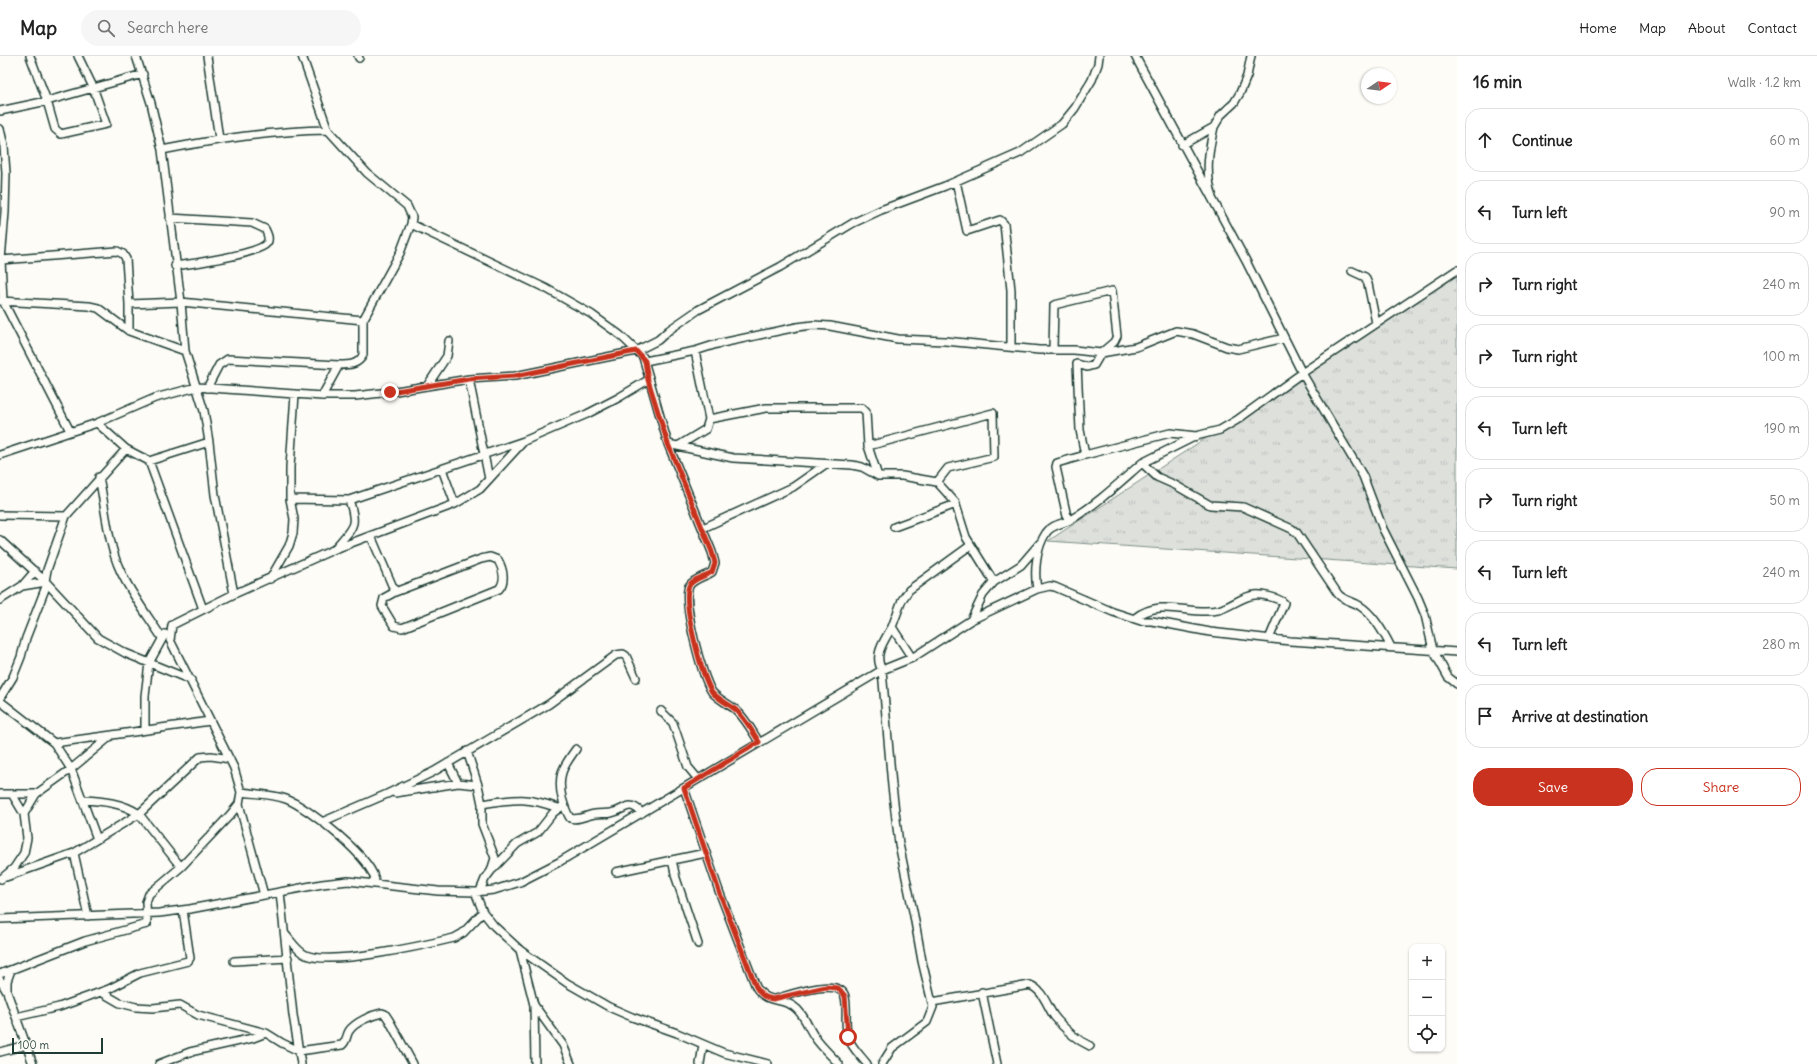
<!DOCTYPE html>
<html lang="en">
<head>
<meta charset="utf-8">
<style>
	:root { --surface:#fff; --page:#f6f6f6; --text:#222; --muted:#767676; --line:#e0e0e0; --accent:#c8321e }
	body { margin:0; font-family:Delius,sans-serif; background:var(--page); color:var(--text) }
	.controls { position:absolute; right:12px; bottom:12px; display:grid; overflow:hidden; border-radius:8px; box-shadow:0 1px 3px #0004 }
	.controls button { width:36px; height:36px; display:grid; place-items:center; padding:0; border:0; border-bottom:1px solid var(--line); background:var(--surface); color:var(--text); font:20px sans-serif }
	.compass { position:absolute; left:1361px; top:12px; width:36px; height:36px; border-radius:50%; background:var(--surface); box-shadow:0 1px 3px #0004; rotate:77deg }
	.scale { position:absolute; left:12px; bottom:10px; width:91px; box-sizing:border-box; padding-left:4px; border:2px solid #1f3d34; border-top:0; font-size:11px; line-height:14px; white-space:nowrap; color:#1f3d34; -webkit-text-stroke:3px #fdfcf7; paint-order:stroke }
	.stop { position:absolute; width:12px; height:12px; margin:-9px; border:3px solid #c8321e; border-radius:50%; background:#fff }
	.stop.end { background:#c8321e; border-color:#fff; box-shadow:0 1px 4px #0008 }
	.list { margin:0; padding:0; list-style:none }
	h2 { display:flex; justify-content:space-between; align-items:center; height:52px; margin:0; padding:0 16px; font-size:17px }
	h2 small { font-size:13px; font-weight:400; color:var(--muted) }
	.list li { display:grid; grid-template-columns:26px 1fr auto; gap:12px; align-items:center; box-sizing:border-box; height:64px; margin:0 8px 8px; padding:0 8px; border:1px solid var(--line); border-radius:16px }
	.list b { display:block; font-size:15px; white-space:nowrap }
	.list em { font-size:13px; font-style:normal; color:var(--muted) }
	.actions { display:flex; gap:8px; padding:12px 16px }
	.actions a { flex:1; padding:9px 0; border:1px solid var(--accent); border-radius:16px; text-align:center; font-size:14px; color:var(--accent) }
	.actions .main { background:var(--accent); color:#fff }
	.icon { flex:none; width:22px; height:22px; fill:none; stroke:currentColor; stroke-width:2; stroke-linecap:round; stroke-linejoin:round }
	.map { position:relative; flex:none; width:1457px; height:1008px; overflow:hidden }
	header { display:flex; align-items:center; gap:24px; box-sizing:border-box; height:56px; padding:0 20px; background:var(--surface); border-bottom:1px solid var(--line) }
	header strong { font-size:19px }
	nav { display:flex; gap:22px; margin-inline-start:auto; font-size:14px }
	.search { width:280px; height:36px; background:var(--page); display:flex; align-items:center; gap:10px; box-sizing:border-box; padding:0 14px; border-radius:22px; color:var(--muted); font-size:15px }
	main { display:flex }
	aside { flex:1; background:var(--surface) }
	.map>svg:first-child { display:block }
	.grass { fill:url(#grass-tufts); stroke:#7e8e88 }
	.lines { fill:none; stroke-linecap:round; stroke-linejoin:round }
	.minor-casing { stroke:#1f3d34; stroke-width:10 }
	.minor { stroke:#fdfcf7; stroke-width:7 }
	.route { stroke:#c8321e; stroke-width:5 }
</style>
</head>
<body>
<header>
<strong>Map</strong>
<div class="search"><svg class="icon" aria-label="search" viewBox="0 0 24 24"><circle cx="10" cy="10" r="6"/><path d="M15 15l6 6"/></svg>Search here</div>
<nav><a>Home</a><a>Map</a><a>About</a><a>Contact</a></nav>
</header>
<main>
<div class="map">
<svg width="1457" height="1008" viewBox="0 0 1457 1008">
	<defs>
		<pattern id="grass-tufts" width="24" height="20" patternUnits="userSpaceOnUse"><rect width="24" height="20" fill="#dde0db"/><path d="M3 7l-1-3M5 7V3M7 7l1-3M15 17l-1-3M17 17v-4M19 17l1-3" fill="none" stroke="#bdc1bd"/></pattern>
	</defs>
	<rect width="100%" height="100%" fill="#fdfcf7"/>
	<filter id="ink" filterUnits="userSpaceOnUse"><feTurbulence type="fractalNoise" baseFrequency=".025" numOctaves="2"/><feDisplacementMap in="SourceGraphic" scale="8" xChannelSelector="R" yChannelSelector="G"/><feConvolveMatrix kernelMatrix="1 2 1 2 8 2 1 2 1" color-interpolation-filters="sRGB"/></filter>
	<g filter="url(#ink)">
		<path class="grass" d="M1457,218V513L1048,485Z"/>
		<g class="lines">
			<defs>
				<path id="minor" d="M30,0L47,45L55,73L61,78L106,68L93,31L78,0
					M207,0L219,83
					M302,0L328,74L367,117L407,150L412,161L411,168L547,233L591,258L620,279L643,301L668,388L712,496L715,507L712,516C706,520 693,523 689,530C682,546 702,621 712,636C719,644 729,648 736,654C746,663 752,675 759,686
					M358,0L359,2
					M1135,0L1246,205L1302,317L1363,420L1383,473L1418,542L1425,559L1433,594L1448,621L1457,628
					M0,55L47,45L143,18
					M0,73L4,90L6,117L5,156L1,204L3,245L70,375
					M1182,89L1214,71L1221,59L1234,47L1240,37L1247,20L1251,0
					M162,94C218,83 270,75 328,74
					M956,125L967,175L1000,164L1004,168L1011,234V291
					M1212,138C1205,115 1209,93 1214,71
					M170,162L252,167L265,173C267,177 270,183 267,187C259,198 191,208 175,210
					M1,204L117,195L123,198L126,203L129,248V275
					M1352,215L1365,221L1368,228L1376,267
					M0,245L89,250L98,252L129,275L185,295
					M129,248L181,246L363,264
					M1053,294L1054,249L1112,235L1117,280L1114,286L1101,297L1094,309L1087,311L1077,308L1080,374L1085,399L1057,407L1056,411L1068,465
					M695,295L709,363
					M645,305L695,295L717,288L797,271L813,269L830,270L898,283L945,285L1039,294H1074L1101,297L1136,291L1176,275L1193,278L1227,291L1238,293L1284,282
					M469,323L489,423
					M427,330L447,300L449,285
					M207,332L219,309L228,303L339,309C349,309 358,309 363,299V264L400,197L411,168
					M322,340L339,309
					M97,367L126,393
					M668,388L733,402L852,409L862,411L878,420H902L937,426
					M678,390L706,373L709,363L766,352H862L866,356L868,390
					M0,399L97,367L155,342L197,331L322,340H355L390,336L469,323L515,320L636,295L658,284L669,274L698,254L780,211L853,167L881,154L945,130L1020,97L1062,68L1075,52L1092,24L1098,8L1099,0
					M1085,399L1170,377L1196,380
					M149,405L203,553
					M1142,407L1157,421L1175,429L1210,449L1243,451L1292,473L1297,477L1338,538C1344,545 1353,545 1360,550C1374,559 1384,577 1391,591
					M442,413L455,448
					M878,420L868,390L993,357L994,401L948,412L937,426L955,446L966,481L994,526
					M99,421C105,449 108,489 120,514C131,538 148,560 162,582
					M290,443L349,444
					M0,459L66,460
					M894,471L956,448
					M703,472L793,431L826,408
					M371,480L395,536L481,503L490,501L498,504C503,513 506,525 499,533L402,572L394,570L382,550L384,542L395,536
					M0,484L45,525L98,582L125,597L191,624
					M336,491C353,471 358,470 349,444L524,385
					M270,523L289,490L293,477L294,463L290,443V411L295,338
					M45,525L47,514L66,460L126,393L149,405L209,386
					M22,530L46,526
					M1037,533C1034,516 1036,492 1046,477C1051,469 1062,468 1070,464C1096,449 1119,427 1142,407L1196,380L1220,374L1237,364L1302,317L1457,214
					M234,538L335,493L455,448L480,433L524,385L587,358L618,342L648,324
					M0,544L22,530L35,515
					M1135,562C1162,541 1189,560 1218,554C1231,551 1242,540 1255,539C1262,538 1279,542 1284,547L1269,583
					M971,564L983,539L994,526L1021,509L1040,487
					M912,602L892,571L902,544L909,534L971,489
					M0,642L13,621L21,601L26,582L47,528
					M0,645L54,687L71,713L97,783
					M661,655L673,667L688,711L698,723
					M145,674V640L149,607L165,578
					M54,687L112,679
					M576,693C563,711 557,719 562,742C564,749 566,756 570,762C578,765 587,759 595,758C600,757 606,758 611,757C626,754 628,743 642,757
					M467,695L478,729L482,748V768L495,802L491,815L485,823L480,835
					M448,707L458,727
					M684,732L719,835L756,931C767,948 779,941 793,950C804,957 807,970 814,980C821,991 831,999 839,1008
					M241,736C256,738 272,738 286,743C306,750 377,805 375,827
					M395,737L458,727L478,729
					M0,738H36
					M12,738L24,758
					M83,744C103,745 123,747 139,758L181,811
					M239,748L264,839
					M482,748C514,743 526,740 558,752
					M322,766L387,738L433,716L549,648L616,599L623,598L626,600L636,622
					M74,797L88,860
					M493,813L517,788L538,776L553,757L564,749
					M616,816L672,804
					M6,821L74,797L139,758L200,701L211,700L230,703
					M1,823L14,812L24,797L27,782L24,758L36,738L71,713L112,679L210,665
					M280,836L293,959L301,1008
					M475,836L483,856L494,870L520,894L567,927L609,951L632,961L677,977L724,997L768,1008
					M0,863L159,857L190,853L322,828L348,825L438,835L475,836L494,834L520,826L559,806L882,614L912,602L971,564L1037,533L1050,530L1055,531L1113,556L1141,565H1152L1210,576L1290,585L1457,596
					M285,878C291,885 298,896 306,899C332,910 425,889 454,882L463,877L483,856
					M698,888L676,822L672,804L706,797
					M520,894L534,949L535,1008
					M234,905L288,902
					M0,918L85,885L147,868L146,846L149,838L181,811L230,759L239,748L241,736L234,712L170,584L172,569L234,538L215,439L209,386L204,355L185,295L181,246L162,94L151,47L136,0
					M0,924L7,936L33,1008
					M7,935V925L11,914
					M101,936L120,947L136,951L153,952L180,949L198,959L266,977L282,987L299,995L342,989C347,985 346,980 349,975C355,966 372,959 382,957L385,958L389,964L413,1008
					M982,936L997,1008
					M775,943C789,939 841,920 845,941C848,954 844,968 848,981C851,991 861,1000 867,1008
					M932,946L1030,929C1043,934 1047,950 1054,960C1064,973 1075,983 1090,990
					M534,949L563,989L571,1008
					M16,961L59,951L109,933L140,917L188,905L190,902L183,854
					M0,996L26,989
					M159,1008L190,996L253,982L266,977
					M700,1008L703,989
					M882,1008L892,992L927,966L933,951L922,905L914,860L899,788L892,730L882,614C873,599 884,585 892,571"/>
			</defs>
			<use href="#minor" class="minor-casing"/>
			<use href="#minor" class="minor"/>
		</g>
	</g>
	<g class="lines" filter="url(#ink)">
		<path class="route" d="M390,336L469,323L515,320L636,295L645,305L648,324L668,388L712,496L715,507L712,516C706,520 692,523 689,530C682,547 702,621 712,636C719,644 729,648 736,654C746,663 752,675 759,686L684,732L719,835L756,931C760,938 764,942 773,943L826,931L838,932L845,940L848,981"/>
	</g>
</svg>
<div class="controls">
<button>+</button>
<button>−</button>
<button><svg class="icon" aria-label="locate" viewBox="0 0 24 24"><circle cx="12" cy="12" r="6"/><path d="M12 2v4M12 18v4M2 12h4M18 12h4"/></svg></button>
</div>
<svg class="compass" viewBox="-18 -18 36 36"><path d="M0-13l5 13h-10z" fill="#e53935"/><path d="M0 13l5-13h-10z" fill="#767676"/></svg>
<div class="scale">100 m</div>
<div class="stop" style="left:848px;top:981px"></div>
<div class="stop end" style="left:390px;top:336px"></div>
</div>
<aside>
<h2>16 min<small>Walk · 1.2 km</small></h2>
<ul class="list">
<li><svg class="icon" aria-label="ahead" viewBox="0 0 24 24"><path d="M12 20V5M6 11l6-6 6 6"/></svg><div><b>Continue</b></div><em>60 m</em></li>
<li><svg class="icon" aria-label="left" viewBox="0 0 24 24"><path d="M17 20v-9H6M10 6l-5 5 5 5"/></svg><div><b>Turn left</b></div><em>90 m</em></li>
<li><svg class="icon" aria-label="right" viewBox="0 0 24 24"><path d="M7 20v-9h11M14 6l5 5-5 5"/></svg><div><b>Turn right</b></div><em>240 m</em></li>
<li><svg class="icon" aria-label="right" viewBox="0 0 24 24"><path d="M7 20v-9h11M14 6l5 5-5 5"/></svg><div><b>Turn right</b></div><em>100 m</em></li>
<li><svg class="icon" aria-label="left" viewBox="0 0 24 24"><path d="M17 20v-9H6M10 6l-5 5 5 5"/></svg><div><b>Turn left</b></div><em>190 m</em></li>
<li><svg class="icon" aria-label="right" viewBox="0 0 24 24"><path d="M7 20v-9h11M14 6l5 5-5 5"/></svg><div><b>Turn right</b></div><em>50 m</em></li>
<li><svg class="icon" aria-label="left" viewBox="0 0 24 24"><path d="M17 20v-9H6M10 6l-5 5 5 5"/></svg><div><b>Turn left</b></div><em>240 m</em></li>
<li><svg class="icon" aria-label="left" viewBox="0 0 24 24"><path d="M17 20v-9H6M10 6l-5 5 5 5"/></svg><div><b>Turn left</b></div><em>280 m</em></li>
<li><svg class="icon" aria-label="arrive" viewBox="0 0 24 24"><path d="M6 21V4h12l-3 4 3 4H6"/></svg><div><b>Arrive at destination</b></div></li>
</ul>
<div class="actions"><a class="main">Save</a><a>Share</a></div>
</aside>
</main>
</body>
</html>
